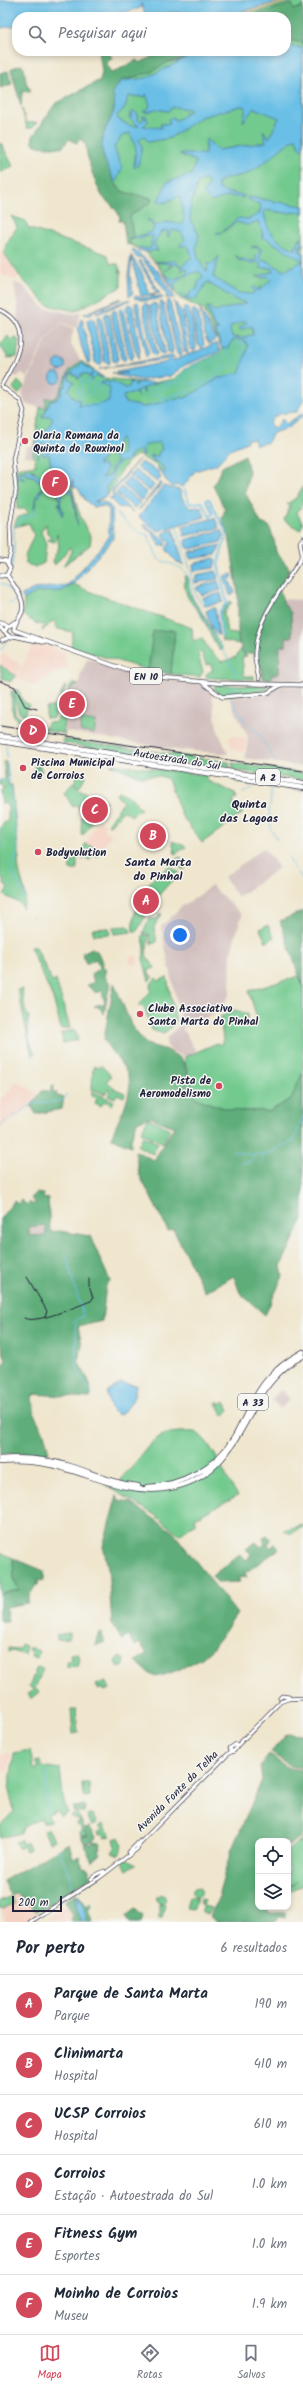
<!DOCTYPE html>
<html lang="pt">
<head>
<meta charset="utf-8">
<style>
	:root { --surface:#fff; --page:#f6f6f7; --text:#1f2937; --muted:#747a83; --line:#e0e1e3; --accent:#d1495b }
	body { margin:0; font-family:Kalam,sans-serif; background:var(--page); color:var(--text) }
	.controls { position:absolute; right:12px; bottom:12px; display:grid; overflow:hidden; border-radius:8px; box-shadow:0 2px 6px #0003 }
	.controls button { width:36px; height:36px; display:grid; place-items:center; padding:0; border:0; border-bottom:1px solid var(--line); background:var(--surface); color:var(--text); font:20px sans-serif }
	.scale { position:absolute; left:12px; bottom:10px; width:50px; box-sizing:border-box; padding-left:4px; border:2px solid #22223b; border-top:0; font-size:11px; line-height:14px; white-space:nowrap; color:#22223b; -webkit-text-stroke:3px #f6f6f2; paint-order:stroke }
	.you { position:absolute; left:180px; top:935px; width:14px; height:14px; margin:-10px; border:3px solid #fff; border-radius:50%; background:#1a73e8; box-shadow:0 0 0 6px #1a73e833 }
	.badge { display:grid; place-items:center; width:26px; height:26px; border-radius:50%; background:var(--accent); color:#fff; font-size:13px; font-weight:700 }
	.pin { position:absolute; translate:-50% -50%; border:2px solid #fff; box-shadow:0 1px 4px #0006 }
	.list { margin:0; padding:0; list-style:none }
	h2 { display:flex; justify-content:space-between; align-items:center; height:52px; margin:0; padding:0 16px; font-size:17px }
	h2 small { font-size:13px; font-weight:400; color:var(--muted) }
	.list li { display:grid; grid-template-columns:26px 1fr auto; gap:12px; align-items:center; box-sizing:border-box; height:60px; padding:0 16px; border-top:1px solid var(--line) }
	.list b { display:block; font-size:15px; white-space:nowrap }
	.list p { margin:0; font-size:13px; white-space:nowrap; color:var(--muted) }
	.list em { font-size:13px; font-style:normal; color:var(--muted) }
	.icon { flex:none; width:22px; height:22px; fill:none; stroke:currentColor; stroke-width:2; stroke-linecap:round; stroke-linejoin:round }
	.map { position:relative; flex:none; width:303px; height:1922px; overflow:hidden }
	.search { position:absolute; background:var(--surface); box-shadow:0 2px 6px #0003; left:12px; right:12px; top:12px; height:44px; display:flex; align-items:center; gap:10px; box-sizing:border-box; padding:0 14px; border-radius:16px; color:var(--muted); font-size:15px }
	.sheet { height:412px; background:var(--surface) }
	nav { display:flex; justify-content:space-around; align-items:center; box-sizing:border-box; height:56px; border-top:1px solid var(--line); background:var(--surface); font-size:11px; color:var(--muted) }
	nav a { display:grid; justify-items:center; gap:2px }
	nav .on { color:var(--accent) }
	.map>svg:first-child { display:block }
	.built { fill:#f5d2c2 }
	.industrial { fill:#d1bfbd }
	.green { fill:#73ca8f; stroke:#4a7665; fill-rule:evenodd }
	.forest { fill:#5eae7a; stroke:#40685a; fill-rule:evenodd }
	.sand { fill:#eeda9e; stroke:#887e6c }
	.water { fill:#6abfe6; stroke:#467090; fill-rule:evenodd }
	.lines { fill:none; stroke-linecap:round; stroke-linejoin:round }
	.stream { stroke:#6abfe6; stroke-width:1 }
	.canal { stroke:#6abfe6; stroke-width:2 }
	.secondary-casing { stroke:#413f51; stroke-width:4.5 }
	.primary-casing { stroke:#413f51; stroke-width:5 }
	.motorway-casing { stroke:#413f51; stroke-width:6 }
	.secondary { stroke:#fff; stroke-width:3 }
	.primary { stroke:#fff; stroke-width:3.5 }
	.motorway { stroke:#fff; stroke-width:4.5 }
	.tram { stroke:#22223b; stroke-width:1 }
	.rail { stroke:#22223b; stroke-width:1 }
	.poi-dot { fill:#d1495b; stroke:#f6f6f2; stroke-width:1.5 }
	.labels { text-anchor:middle; stroke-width:3; stroke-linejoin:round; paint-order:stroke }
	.shield { fill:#f6f6f2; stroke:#626272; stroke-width:1 }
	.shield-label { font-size:10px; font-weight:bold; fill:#22223b }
	.poi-label { font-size:11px; font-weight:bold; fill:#22223b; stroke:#f6f6f2; text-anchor:start }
	.street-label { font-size:11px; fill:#22223b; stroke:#f6f6f2 }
	.neighbourhood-label { font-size:12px; font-weight:bold; fill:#22223b; stroke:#f6f6f2 }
</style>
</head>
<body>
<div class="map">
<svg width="303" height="1922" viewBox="0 0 303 1922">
	<rect width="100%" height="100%" fill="#f6f6f2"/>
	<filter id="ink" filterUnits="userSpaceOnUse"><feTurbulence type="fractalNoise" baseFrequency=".025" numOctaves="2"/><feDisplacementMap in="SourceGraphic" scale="8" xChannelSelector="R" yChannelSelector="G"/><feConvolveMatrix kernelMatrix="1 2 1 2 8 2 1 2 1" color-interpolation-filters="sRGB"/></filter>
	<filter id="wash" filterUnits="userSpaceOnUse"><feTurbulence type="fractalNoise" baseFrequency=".012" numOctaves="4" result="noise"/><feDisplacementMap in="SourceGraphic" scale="16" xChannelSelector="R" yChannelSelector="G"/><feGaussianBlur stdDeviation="0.9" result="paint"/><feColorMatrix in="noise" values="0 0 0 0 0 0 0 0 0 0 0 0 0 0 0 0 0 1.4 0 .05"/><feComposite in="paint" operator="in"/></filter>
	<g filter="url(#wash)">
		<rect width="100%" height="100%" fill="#efe6cd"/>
		<path class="built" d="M0,252H3L18,277L14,280L0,274Z
			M34,641L65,653L64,660L68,667L44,679L36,686L17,678Z
			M2,653L21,665L17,676L0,664Z
			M231,736L246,738L244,752L232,749L229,739Z
			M99,820L106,824L103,829L112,835L100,849L85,843Z
			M129.5 960a4.5 4.5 0 1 1 9 0a4.5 4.5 0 1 1-9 0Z
			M17,1081L38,1094L20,1115L0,1126V1098L6,1095Z
			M11,1753L8,1771L0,1772V1755Z
			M17,1895L38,1912L24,1922H5L0,1908V1900Z
			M67,1906L73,1915L71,1920L72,1922L46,1920L61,1908Z"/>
		<path class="industrial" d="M141,250L157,264L175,294L174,296L164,283L159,269Z
			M14,283L22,285L44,308L74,314L81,312L76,328L62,322L45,340L27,379L22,373L17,377L11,374L22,353L21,335L17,324L18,309Z
			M62,323L74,329L70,343L81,361L69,371L56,398H46L45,408L25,404L22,393L46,340Z
			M26,446L33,447L34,457L24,456Z
			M281,599L303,600V680L262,679Z
			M88,658L152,678L203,684L212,694L217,729L228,754L184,750L183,751L64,731L63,730L70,688L80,683V675Z
			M281,686L303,687V767L245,758L248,737L229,698L268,694Z
			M264,848L279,868L238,897L224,877Z
			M211,885L242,915L231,951L230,994L223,1006L215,1008L213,1015L182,1028L196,1051L185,1057L171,1051L166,1044L167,1037L180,1025L182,1027L161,927L181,907L201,894Z
			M45,1225L46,1235L29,1237L28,1227Z
			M281,1390L290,1399L280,1409L271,1399Z"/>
		<path class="green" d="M297,0H303V6L297,10H294L292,4L251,16L232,17Z
			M286,40L303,43V300L241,306L220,345L204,310L179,298L157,264L146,252L131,245L129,238L133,236L130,216L151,202V198L123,192L115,183L103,135L114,90L124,78L127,79L151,72L168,62L178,61L188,55L189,51H286Z
			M22,109L26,123L37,122L33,128H27Z
			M1,143L13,166L0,173V144Z
			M11,216L26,221L28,228L106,254L111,264H118L120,270L118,272L121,271V287L75,311L47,305L21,278L4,253L6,244L17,227Z
			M254,307L277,316L294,313L264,360L235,386L261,365L282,333L277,351L254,382L208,411L177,420L149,421L117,412L105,414L94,421L70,418L64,410L70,374L74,373L77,376L78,374L76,370L71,372L65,386L62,388L65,398L60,408L65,418L61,419L57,414L48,411V408H46L47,411L57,415L61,420L67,419L80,423L71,433L55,482L60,483C57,471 69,429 82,425C88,422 95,425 100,423C110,419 112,410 125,418L114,422L106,439L118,434L139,437L137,443L141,450L140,456L137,455C123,463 115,482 108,495L101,492L95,481C99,474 99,461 95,455L97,474L95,482L100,492L106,497L94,502H103L110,506L94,507L86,501L77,487H74L72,479C72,494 81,523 91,537L90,545L63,566L72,550L70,547L55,565L52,561L59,547L57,534L55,542L48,540L51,536L47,533L46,524L41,532L46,544L44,563L36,567L26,564L25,555L34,535L29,523L14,527L17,518L29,513L25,509H17L18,488L14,468L36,465L33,452L40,407L46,408V398L53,399L57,397L69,371L81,361L104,378L153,383L174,379L190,366L220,353L222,349L221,346L231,341L226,327L229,316L242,309ZM105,439L95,454V450L103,441C91,446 72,446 71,462C70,467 73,473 74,477C60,446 86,447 105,439ZM26,469L33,470L48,483L72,490L77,516L72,495L68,490L62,493L60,505L63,512L56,491L45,485L36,498L44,484L33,476L21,473V477L18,478L17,472Z
			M8,336L11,341L16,338L19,340L17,357L8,358L0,345Z
			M18,381L24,387L18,394L13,388Z
			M160,427L173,485L169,484L156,465L141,457L144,455L140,437Z
			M303,486V503L297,513L303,524L300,530L284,520L290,506L287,504L296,498Z
			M185,576L189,578C189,600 196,602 206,619C212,629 216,639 223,649L221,651C212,641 208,626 201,615C191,601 183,597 185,576Z
			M74,584L88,591L192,628L193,641L202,638L208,648L222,662L236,657L241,649L247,656L242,657L244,676H254V679L207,678L206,674L213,670L210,664L206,665L201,651L198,654L203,672L200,677L171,674L175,630L153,631L148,670L71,647L73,632L58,629L54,626L56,624L53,621L42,631L44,625L37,624L23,615L24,599L37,592L62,591Z
			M230,601L232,602L224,613L227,633L238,634L239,644L222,641L220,614Z
			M0,665L16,676L10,682L2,678Z
			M73,683L78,685L70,688L63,729L65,734L40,729V727L47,728V722L53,723L58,719L70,686Z
			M67,685L55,716L52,719L46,718V708L56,706L64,687Z
			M216,685L266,686L268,688L265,691L223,696L214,690Z
			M11,690L14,695L15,714L23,719L22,721C9,719 12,701 11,690Z
			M13,690H18L23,701L29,705L25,715L19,713Z
			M82,720L96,722L94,734L80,731Z
			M62,739L229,762L230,770L63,743Z
			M6,761L8,785H12L19,858C15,876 32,892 22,909V905L4,895L8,887L4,884V879L0,878V827L8,820V806L4,803L2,804L0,791L5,789L0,785V780H5L4,762Z
			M232,763L303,773V780L233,770Z
			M110,764L207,775L206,779L208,781L235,793L237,798L233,800L235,807L240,805L243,813L202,843L182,816L168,779L160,776H139Z
			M78,773L86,774L80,787L74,783Z
			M234,779L303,790L236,782Z
			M73,783L79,789L106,801L83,835H81L82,813L77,805L73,807L64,793Z
			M119,791L132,798L141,809L131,816L124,810L110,825L108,824L123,802L116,795Z
			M172,841L185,846L186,847L175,854Z
			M85,844L101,850L98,856L93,855L90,860L85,858L82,860Z
			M77,853V870H72L69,868Z
			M180,857L187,864L184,870L172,862Z
			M170,866L179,873L156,898L137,931H133C132,923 134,917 136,909C143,886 150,880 170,866Z
			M159,914H162L154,927L157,942L151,944L150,934H143L149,919H158Z
			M268,925L274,938L266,942L260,929Z
			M128,926L131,932L114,934L113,927Z
			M109,928L110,934L94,935L92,929Z
			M149,935L146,955L155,968L149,970V975L153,977L149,981L143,959L145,946L142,936Z
			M30,947H36L52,982L56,980L70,1028L61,1029L53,998Z
			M299,976L303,987V1072L291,1099L268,1112C258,1110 251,1111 242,1111C226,1110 211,1104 196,1098L185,1063V1057L217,1043L221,1045L223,1039L220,1017L235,1010L248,1014L246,1022L251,1023L255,1021L256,1015L249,991Z
			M167,977L176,1022L164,1034L152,1030L144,1007L138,1006L151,991L150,985L156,978L159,981Z
			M22,989L25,1010L29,1017C26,1027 29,1045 35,1053L32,1056L18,990Z
			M75,1030L78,1040L63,1043L61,1033Z
			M102,1066L111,1076L107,1081L113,1088L125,1093L124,1097L117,1094L115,1098L108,1096L111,1091L108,1089L105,1094L92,1089L93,1067Z
			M92,1091L114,1101L112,1105L104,1101L101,1106L95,1103L97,1098L92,1096Z
			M148,1118L170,1129L163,1143L141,1132Z
			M143,1136L158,1143L153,1154L138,1146Z
			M218,1402L220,1405L225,1402L229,1410L223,1416L216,1403Z
			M196,1432C216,1446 223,1476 238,1495L195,1518V1524L179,1535L155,1515L104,1484L119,1488C123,1470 128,1474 137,1461C156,1434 163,1431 196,1432Z
			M303,1525V1528H300L290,1534L284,1530Z
			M0,1552L13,1558L14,1579L19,1590L0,1594Z
			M69,1633V1639L57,1640V1635Z
			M21,1644L26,1646L24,1655L13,1650L8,1652V1648L20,1649Z
			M29,1647L39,1651L37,1658L31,1656L32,1652L28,1650Z
			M77,1653L79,1659L78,1660V1666L67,1667V1661L71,1660L70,1654Z
			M115.5 1662a4.5 4.5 0 1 1 9 0a4.5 4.5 0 1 1-9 0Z
			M37,1667L43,1669L35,1688L39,1692L30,1699L27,1694L34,1690L29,1687Z
			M106,1681L110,1689L105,1691L103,1687L98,1689L96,1685Z
			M71,1710H76L78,1733L73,1734Z
			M30,1750L34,1769H38V1766L35,1762L40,1761L41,1766L60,1769L63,1796L67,1813L60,1816L58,1811L48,1815L50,1821L43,1823L41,1818L23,1828L21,1833L0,1838V1826L14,1811L9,1791L14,1753Z
			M82,1783H89L90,1797L83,1796Z
			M77,1813L84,1828L87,1827L88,1836H81L80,1832L83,1830L81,1827L76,1824L81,1822L71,1816Z
			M88,1814H92L97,1824L92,1826L87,1816Z
			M104,1824L110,1836L104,1838L102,1834L99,1835L98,1832L102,1831L99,1826Z
			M48,1828L54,1840L49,1842L44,1831Z
			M119,1837L123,1846L119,1855L112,1852L116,1847L114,1839Z
			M303,1838L299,1843L303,1841V1885L288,1891V1888L298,1881L288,1887V1850Z
			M21,1840L22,1844L27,1842L30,1849L26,1851L23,1846L19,1849L15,1842Z
			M126,1858L136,1864L127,1870L122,1862Z
			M192.5 1892a4.5 4.5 0 1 1 9 0a4.5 4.5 0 1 1-9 0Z
			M156.5 1899a4.5 4.5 0 1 1 9 0a4.5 4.5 0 1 1-9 0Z
			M11,1896L14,1904L1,1909L0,1901Z
			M189,1896L198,1898L192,1910L186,1909Z
			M201,1899L205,1900L203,1906L212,1908L207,1914L202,1912L203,1906L200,1905Z
			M159,1904L165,1905L162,1918H159Z"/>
		<path class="forest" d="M292,4L294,10L303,6V43L286,40V17H245Z
			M99,51H108L112,58L106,62L112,73L137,60L140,63L162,51H189L188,55L180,60L168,62L151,72L127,79L124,78L113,93C118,115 110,115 104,133C100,145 111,188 124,192C132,195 143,196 151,198V202L130,216L133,237L129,239L131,245L126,244L123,221H119L120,217C113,203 109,205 103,197C97,189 85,155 86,144L80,139L77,143L69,139L62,148C52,145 39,150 32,142L33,136L55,104L100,80L102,72Z
			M21,65L24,67L26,82L31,91L22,92L21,106L11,70L12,68Z
			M8,71L12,84L0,88V73Z
			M245,455L249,472L245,492L261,523L269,526L274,539L276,552L290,569L279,588L284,604L291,613L292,637H286V645L280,646L279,673L272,675L271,679H262V670L254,653L243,654L238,639V594L229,536L222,519L225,509L213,486L222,467Z
			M175,630L171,674L148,670L153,631Z
			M35,765H39L42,771L33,778Z
			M303,911V987L280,921Z
			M92,948L97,951L103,963L101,965L106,969L104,976L110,983L104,1014L99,1007L94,1006L105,1003L102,991L96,993L87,985L94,982L91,974L100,968L96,959L86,964L82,953Z
			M114,983L132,1027L146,1044L167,1050L182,1059L196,1098C211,1104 226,1110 242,1111C251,1111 258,1110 268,1112L291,1099L303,1072V1219L281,1266L283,1276L265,1315L240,1293L234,1276L205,1292L173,1229L168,1231L139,1174L135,1151L154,1160L174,1127L150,1117L137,1122L131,1139V1146L111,1138C117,1121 135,1094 128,1076C123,1062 110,1053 104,1039Z
			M52,1086H54L53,1092L57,1093L56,1096L64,1097L62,1109L36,1114L31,1106L42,1091H51Z
			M35,1193L43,1194L44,1199L48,1198L50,1232L59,1231L90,1236L110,1281L106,1285L102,1321L78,1327L82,1345L78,1361C84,1374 94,1383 90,1398L35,1394L32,1397L35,1416L44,1433L49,1453L0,1454V1372L6,1361L0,1342V1219L14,1201L18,1204L21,1200L27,1205L30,1202L33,1205L35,1202L31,1199ZM45,1225L46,1235L29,1236V1227Z
			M117,1495L119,1500L130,1502L173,1532L237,1614L213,1648L202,1658L178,1670L161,1676L151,1675L136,1661L147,1653L139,1643L135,1646L128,1636L122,1640L112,1624L108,1568L103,1546Z
			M267,1535L271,1540L268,1544L270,1548L275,1544L279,1549L245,1573L247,1577L238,1578L240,1582L218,1583L212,1576L239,1555L247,1560L251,1554L246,1549L256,1542L261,1547L265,1544L263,1537Z
			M13,1558L44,1571V1581L39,1580L38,1585H36L29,1596L28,1603L6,1607L8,1621H0V1594L19,1590L14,1579Z
			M101,1632L105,1642L95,1646L98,1634Z
			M287,1734L303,1735V1768L289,1766L271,1752Z
			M269,1754L287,1768L303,1770V1835L288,1846V1841H258V1907H267L268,1913H285V1918L279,1917L275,1922H217L209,1916L221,1896L219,1892L231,1851L262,1780L260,1766Z
			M85,1806L84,1812H73V1807Z
			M89,1826L96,1837L93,1841L84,1843L81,1836H88L84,1831Z
			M93,1842L99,1843L101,1849L99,1850L101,1854L92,1862L84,1844L90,1843L91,1846Z
			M69,1843L73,1859L81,1856L80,1861L84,1868L87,1867L90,1869V1878L46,1908L37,1912L17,1894L10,1895L3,1881Z
			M77,1893L87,1906L91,1903L92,1905L88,1911L93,1922H86L85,1909L77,1912L83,1922H72L71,1920L73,1915L65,1901Z
			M135,1909L143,1916L141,1922H130L126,1916Z"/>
		<path class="sand" d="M287,0H297L232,17L207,14L183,17L174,14L165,17L145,16V14L238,13Z"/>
		<path class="water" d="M0,0H287L227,15L175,12L158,15L145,14L141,3V8C101,20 58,17 17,17V26L0,28Z
			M286,46L303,48V148L300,149L296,138C279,148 266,164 248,173C238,178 230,175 218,182V188L225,192L245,196L243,198L229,196L211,202L203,194L209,185L206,179L198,182L190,208L191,221L199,235L196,248L199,261H202L201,264L207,272L208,269L207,263L212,264L219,256L213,277L238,293L252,294L255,291L252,288L256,287L258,291L261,286L260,290L271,280L267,276L263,279L264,277H256L274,271L272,268H260L261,265L257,262L251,264L238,260L236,255L239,259L254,261L256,260V256L260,252L258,248L251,247L258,246L262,251L259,260L267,261L284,271L303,261L265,238L262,239L263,235L258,221L248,225L236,222L219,235L216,233L222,232L238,218L249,219L259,214L261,205L247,199L248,197L303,206V212L285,213L264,210C267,234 275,240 296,250L295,244L298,247L299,239L303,238L300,240L303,243L299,248L302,246L299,251L303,252V400L297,412C286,413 275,412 270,423L272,428H276L282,419L286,424L303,413V416L288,428L273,433L268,442L256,445L254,439H247V442L230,449L217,464L195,471L183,487L176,485L174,487L169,484L156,465L165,474L163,467L154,460L153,462L148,456L152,455V458L153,459V456H158L159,451L162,450L160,442L143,446L144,455L141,457V452L139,450L132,453L127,461L120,462L113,469V478L106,488L107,495L94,502H103L112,508L113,537L112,540L75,582L62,591L37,592L24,599L22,595L34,589L67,585L71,582L109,537V509L103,506L94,507L86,501L77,487H74L73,479L72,486L54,482L49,455H43L40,449L44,447L48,453L47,447L43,444L38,447L39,458L36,448L37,439L46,435L40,436L44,434L53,419L49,416L42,418L44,417L41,415H44L50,401L56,400L62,393V388L65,386L68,375L83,362L84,365L104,378L96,376L91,381L92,373L89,378L87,374H81V377L77,379L78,376L73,375L74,373L70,374L69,379L74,382L68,390L76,400L79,399V406L98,405L109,401L110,387L100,383L108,381L109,384L112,381L125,388L129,387L131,381L135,386L137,385L136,382L157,383L144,388V394L142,388L136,391L139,398L135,393L123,396L125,403L144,407L181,397L185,398L216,380V378H223L240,372L248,346L245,341L237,339L232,341L227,349L225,347L222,349L215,329L219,330L213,325L207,307H209L214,312L247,303L236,300L207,282L195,300L184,298L180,294L189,297L190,292L197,289L199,280L203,277L199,271L182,277L174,284L176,290L175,291L164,273L173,280L185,274L188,270L185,268L181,271L183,267L174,264L165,271L172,264L155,262L174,261L182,266L192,257L188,246H179L185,240L181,232L171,230L168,237L167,230L161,232L154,243L158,252L156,250L147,252L138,250L140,247L146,249L152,247L151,241L154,236L143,237L141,240L139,238L131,240L129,239L152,232L154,228L152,224L147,220H150L155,226L166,222L183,224L184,217L180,196L163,203L158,201L167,182L192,174L196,161L179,154H205L206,139L218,150L266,142L263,130L269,138L279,118L254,108L243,122L246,107L241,106L201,117L170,138L148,142L144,136L139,140L142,146L138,165L134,168L136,148L130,133L122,136L114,147L122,169L115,183C111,173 103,160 102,148C100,126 122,115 112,93L121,81L146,78L188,57L191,51H286ZM146,94L150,105L147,111H143L147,113L155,109L168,111L173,107L190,109L189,112H184L185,115L175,121L173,117L168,119L170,124H160L162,128L143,126L148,122L147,118L145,119L147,116H142L144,118L142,121H139L137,117L138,114L133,111L132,115L128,113L133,117L129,116V118L139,126H130L118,119L117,115L125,108L128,96L145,97ZM245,321L247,323L239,328L240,330L252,326L253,335H248L246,338L232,337L230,331L231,326ZM121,438L122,454L117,456L115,450L118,445L117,442ZM107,455L113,456L117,462L111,468L110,475L102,478L107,470L104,465H98V463L103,461L102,459Z
			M134,249L158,271L175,298H166L167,293L141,257L137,258L132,250Z
			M131,255L141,271L149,292L151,294L157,292L139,262L140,260L160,293L141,296L132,258L130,275L133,293L129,297L128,275Z
			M135,296L143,298L161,296L163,298L145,301L134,298Z
			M119,299H122L93,311L91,315L84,314Z
			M130,300L97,314L96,312L127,300Z
			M168,300L170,303L182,353L180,356L177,354L166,304Z
			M161,301L163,303L173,349L172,354L168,352L159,305Z
			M174,301L182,313L188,354L184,351Z
			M138,302L149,354L146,357L135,307V303Z
			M145,303L148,305L157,354L155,356L152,353L143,307Z
			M153,303L156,304L165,353L163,354L160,353L150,306Z
			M129,304L132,306L140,350L139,358L135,350L126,307Z
			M186,306C192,311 195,339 196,348L194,351L191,349L183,309Z
			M122,307L134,356L131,360L129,358L119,310Z
			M194,309L198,314L204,344L202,348L198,345L192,311Z
			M200,309L216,339L209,344L206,339Z
			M114,310L116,311L126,358L124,361L121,358L111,314Z
			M106,313L109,314L118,359L116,362L113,361L104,317Z
			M99,316L101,317L110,362L109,364L104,361L97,319Z
			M82,318L91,362L88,364C83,352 74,329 82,318Z
			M91,318L94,320L102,362L99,366L95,362L87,321Z
			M217,343L220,351L185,365L170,376L142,380L115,375L127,373H112L167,362L168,359L99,369L172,356L175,357L171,359L173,361Z
			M54.5 365a5.5 5.5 0 1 1 11 0a5.5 5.5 0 1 1-11 0Z
			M50.5 378a5.5 5.5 0 1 1 11 0a5.5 5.5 0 1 1-11 0Z
			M139,459L113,493L133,512L127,508L118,507L109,498L113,499L112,490Z
			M141,462L158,471L161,478L157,482L137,467Z
			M30,469L48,483L72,490L78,526L72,495L68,490L62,493L60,505C62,509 64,511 62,516L59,503L58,505L60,500L57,491L45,485L38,498L36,499C36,502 35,506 34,509L35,500L39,492L38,491H41L44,484L33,476L21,473V477L24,479V481V479L18,478L17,473Z
			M135,470L154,485L150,491L129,476Z
			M128,478L146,492L144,499L141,500L123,485Z
			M161,482V485L139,510V509Z
			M163,486L180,490L182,498L190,508L201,507L205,517L158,531L139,517Z
			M121,487L140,502L136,509L116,494Z
			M215,518L219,528L184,536L183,526Z
			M144,524L165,540L166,545L160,546L152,532L145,528Z
			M173,529L184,565L177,562L166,549L170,543L162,534Z
			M221,530L224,535L221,542L190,549L187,547L185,540Z
			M221,545L216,555L191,559L189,552Z
			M214,558L216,559L214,568L194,571L193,564Z
			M216,571L218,579L195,583L196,575Z
			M232,574V578L229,579L235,593L230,595L224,576Z
			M218,581L221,590L202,595L196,589L197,587Z
			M221,593L223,602L205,606L202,598Z
			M214,607L215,608L219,636L212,628L206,611Z
			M121,1383L136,1385C135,1399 130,1407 119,1415L112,1411L107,1396L108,1391Z
			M78,1896L85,1909L86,1922H83L77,1912L76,1897Z"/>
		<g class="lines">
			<path class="stream" d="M232,342L244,343L245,341
				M244,343L242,357L245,361
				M236,369L244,361
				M221,370L224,372L243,342
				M230,370L245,350
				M220,375L223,377L238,373
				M81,377L83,396L80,405L99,404L108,400L109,388
				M92,381L98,386
				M87,383L89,378
				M204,383L203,381L220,355
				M84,384L88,376
				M189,384L199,385L211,379
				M193,384L208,359
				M197,384L214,358
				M78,387L79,399
				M177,387L191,366
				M187,388L201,362
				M171,389L175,382
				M165,390L170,382
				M183,390L182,386L196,364
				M86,393L91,381
				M157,394H160L161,397
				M137,395L140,390
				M142,397L150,386
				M89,398L95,384
				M95,398L102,378
				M101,398L105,385
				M153,399L165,383
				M145,400L159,383L175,382L185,369L229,348L211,377L213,379L216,378
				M161,402V400L183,393L192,394
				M151,405C174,388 193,394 216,378L219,375L217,372L219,369H221L239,341
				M112,510L138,532L148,535L158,559C168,564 184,565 188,577C190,583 189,590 191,597L236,672V677
				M176,525L192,575L193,590L203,607
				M11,571L14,552V527L24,517L33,516L34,509
				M0,584L5,585L18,600
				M9,604L21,598
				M0,651L7,640
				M231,694L235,686
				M231,699L247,725L259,733L272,757
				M6,745L7,757
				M274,760L275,762
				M7,762L18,851L12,870L25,898
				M274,774V772
				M0,780L9,781
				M254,785L272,786
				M271,789V790
				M243,793L252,788
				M270,806L271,791
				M269,809L271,829
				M272,831L277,840
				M0,847L3,846
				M288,857L295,869
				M297,871L303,880
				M33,918V917
				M65,1097L66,1094
				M63,1100L64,1099
				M50,1102L62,1101
				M0,1126L33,1104L48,1102
				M232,1151L254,1155L271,1153L277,1148L294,1141L303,1116
				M241,1163L249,1162L255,1155
				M261,1165L264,1154
				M65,1252L83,1316L75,1321C78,1338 73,1355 78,1371C81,1381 90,1386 92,1396
				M47,1814L46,1785L49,1770
				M59,1849L74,1889"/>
			<path class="canal" d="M184,489L190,504L202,502L210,517L213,513L206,500L209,499L227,533L218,564L227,603L219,612L222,636"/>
		</g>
	</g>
	<g filter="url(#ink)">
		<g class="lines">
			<defs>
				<path id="secondary" d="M0,310C36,328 15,362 1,386L20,400L24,411L13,459L16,490L10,526L11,552L8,563
					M259,679C257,671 254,660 255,651C257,617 283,588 300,560L302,553L300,542L303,538
					M280,1698L282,1696L289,1697
					M232,1752L230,1748L236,1744
					M129,1852L140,1841
					M91,1879L97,1874L104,1871
					M30,1922L99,1878L137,1849L140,1843L229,1753L234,1751L237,1746L280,1702L288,1699L303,1698"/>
				<path id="primary" d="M0,560L6,561L10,568L7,575L0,576
					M7,575C13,585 26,598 22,612C20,618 15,622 14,628
					M0,623L9,626L15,622
					M8,626L4,632L9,636
					M0,627L4,632
					M14,630L126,670L158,678L216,683L303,685
					M2,640L14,636L43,642
					M203,683L222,697L267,693L281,685"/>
				<path id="motorway" d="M0,736L303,783
					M0,741L303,788
					M0,1459C24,1457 47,1459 70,1466C93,1473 114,1484 138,1486
					M0,1462C22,1460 45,1462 66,1469C99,1478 128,1493 163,1489C249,1479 239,1386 303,1356
					M147,1487C181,1486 217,1467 234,1438C245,1419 253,1396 267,1380C277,1368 290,1359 303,1352"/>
			</defs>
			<use href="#secondary" class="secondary-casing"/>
			<use href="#primary" class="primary-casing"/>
			<use href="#motorway" class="motorway-casing"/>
			<use href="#secondary" class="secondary"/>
			<use href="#primary" class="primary"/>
			<use href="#motorway" class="motorway"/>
			<path class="tram" d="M0,681L15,687L25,706L37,709"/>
			<path class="rail" d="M0,726L303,771
				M27,1277L47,1311L45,1317
				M24,1318C35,1325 77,1306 91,1301L93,1298L89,1286V1279"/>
		</g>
	</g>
	<g class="poi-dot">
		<circle cx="25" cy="441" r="4"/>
		<circle cx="23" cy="768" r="4"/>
		<circle cx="38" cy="852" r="4"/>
		<circle cx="140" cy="1014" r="4"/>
		<circle cx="219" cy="1086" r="4"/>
	</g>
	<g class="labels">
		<g class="shield">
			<rect x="130" y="668" width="32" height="16" rx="3"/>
			<rect x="256" y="769" width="24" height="16" rx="3"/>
			<rect x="238" y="1394" width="30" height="16" rx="3"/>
		</g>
		<g class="shield-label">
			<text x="146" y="680">EN 10</text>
			<text x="268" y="781">A 2</text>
			<text x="253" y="1406">A 33</text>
		</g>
		<g class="poi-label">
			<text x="33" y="439">Olaria Romana da<tspan x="33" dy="13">Quinta do Rouxinol</tspan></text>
			<text x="31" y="766">Piscina Municipal<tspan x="31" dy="13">de Corroios</tspan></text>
			<text x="46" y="856">Bodyvolution</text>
			<text x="148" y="1012">Clube Associativo<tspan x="148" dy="13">Santa Marta do Pinhal</tspan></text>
			<text x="211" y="1084" text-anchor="end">Pista de<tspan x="211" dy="13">Aeromodelismo</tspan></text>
		</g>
		<g class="street-label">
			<text transform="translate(177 759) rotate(9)" y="4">Autoestrada do Sul</text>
			<text transform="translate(177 1791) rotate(-45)" y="4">Avenida Fonte da Telha</text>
		</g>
		<g class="neighbourhood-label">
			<text x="249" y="808">Quinta<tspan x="249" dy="14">das Lagoas</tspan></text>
			<text x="158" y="866">Santa Marta<tspan x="158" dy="14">do Pinhal</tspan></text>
		</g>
	</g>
</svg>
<div class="controls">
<button><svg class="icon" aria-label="locate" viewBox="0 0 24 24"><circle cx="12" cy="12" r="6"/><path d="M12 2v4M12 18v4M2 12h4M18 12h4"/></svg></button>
<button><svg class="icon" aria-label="layers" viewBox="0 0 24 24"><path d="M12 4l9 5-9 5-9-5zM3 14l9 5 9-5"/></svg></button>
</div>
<div class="scale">200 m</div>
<div class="you"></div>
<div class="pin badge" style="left:146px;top:901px">A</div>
<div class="pin badge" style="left:153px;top:836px">B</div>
<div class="pin badge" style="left:95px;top:810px">C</div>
<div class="pin badge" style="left:33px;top:731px">D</div>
<div class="pin badge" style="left:72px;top:704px">E</div>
<div class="pin badge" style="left:55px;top:483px">F</div>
<div class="search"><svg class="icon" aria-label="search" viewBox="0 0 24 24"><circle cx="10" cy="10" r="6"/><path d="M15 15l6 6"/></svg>Pesquisar aqui</div>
</div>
<section class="sheet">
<h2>Por perto<small>6 resultados</small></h2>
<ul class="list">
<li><span class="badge">A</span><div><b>Parque de Santa Marta</b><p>Parque</p></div><em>190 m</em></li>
<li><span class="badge">B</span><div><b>Clinimarta</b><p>Hospital</p></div><em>410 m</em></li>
<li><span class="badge">C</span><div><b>UCSP Corroios</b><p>Hospital</p></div><em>610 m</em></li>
<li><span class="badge">D</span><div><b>Corroios</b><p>Estação · Autoestrada do Sul</p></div><em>1.0 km</em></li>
<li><span class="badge">E</span><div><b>Fitness Gym</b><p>Esportes</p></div><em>1.0 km</em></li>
<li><span class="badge">F</span><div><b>Moinho de Corroios</b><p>Museu</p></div><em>1.9 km</em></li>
</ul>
</section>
<nav>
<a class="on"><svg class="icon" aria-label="map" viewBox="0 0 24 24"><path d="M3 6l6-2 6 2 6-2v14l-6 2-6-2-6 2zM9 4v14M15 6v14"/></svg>Mapa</a>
<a><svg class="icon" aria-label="directions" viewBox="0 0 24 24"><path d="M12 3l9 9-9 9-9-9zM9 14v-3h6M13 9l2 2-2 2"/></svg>Rotas</a>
<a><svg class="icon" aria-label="saved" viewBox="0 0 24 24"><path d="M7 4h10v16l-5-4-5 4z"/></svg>Salvos</a>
</nav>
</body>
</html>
